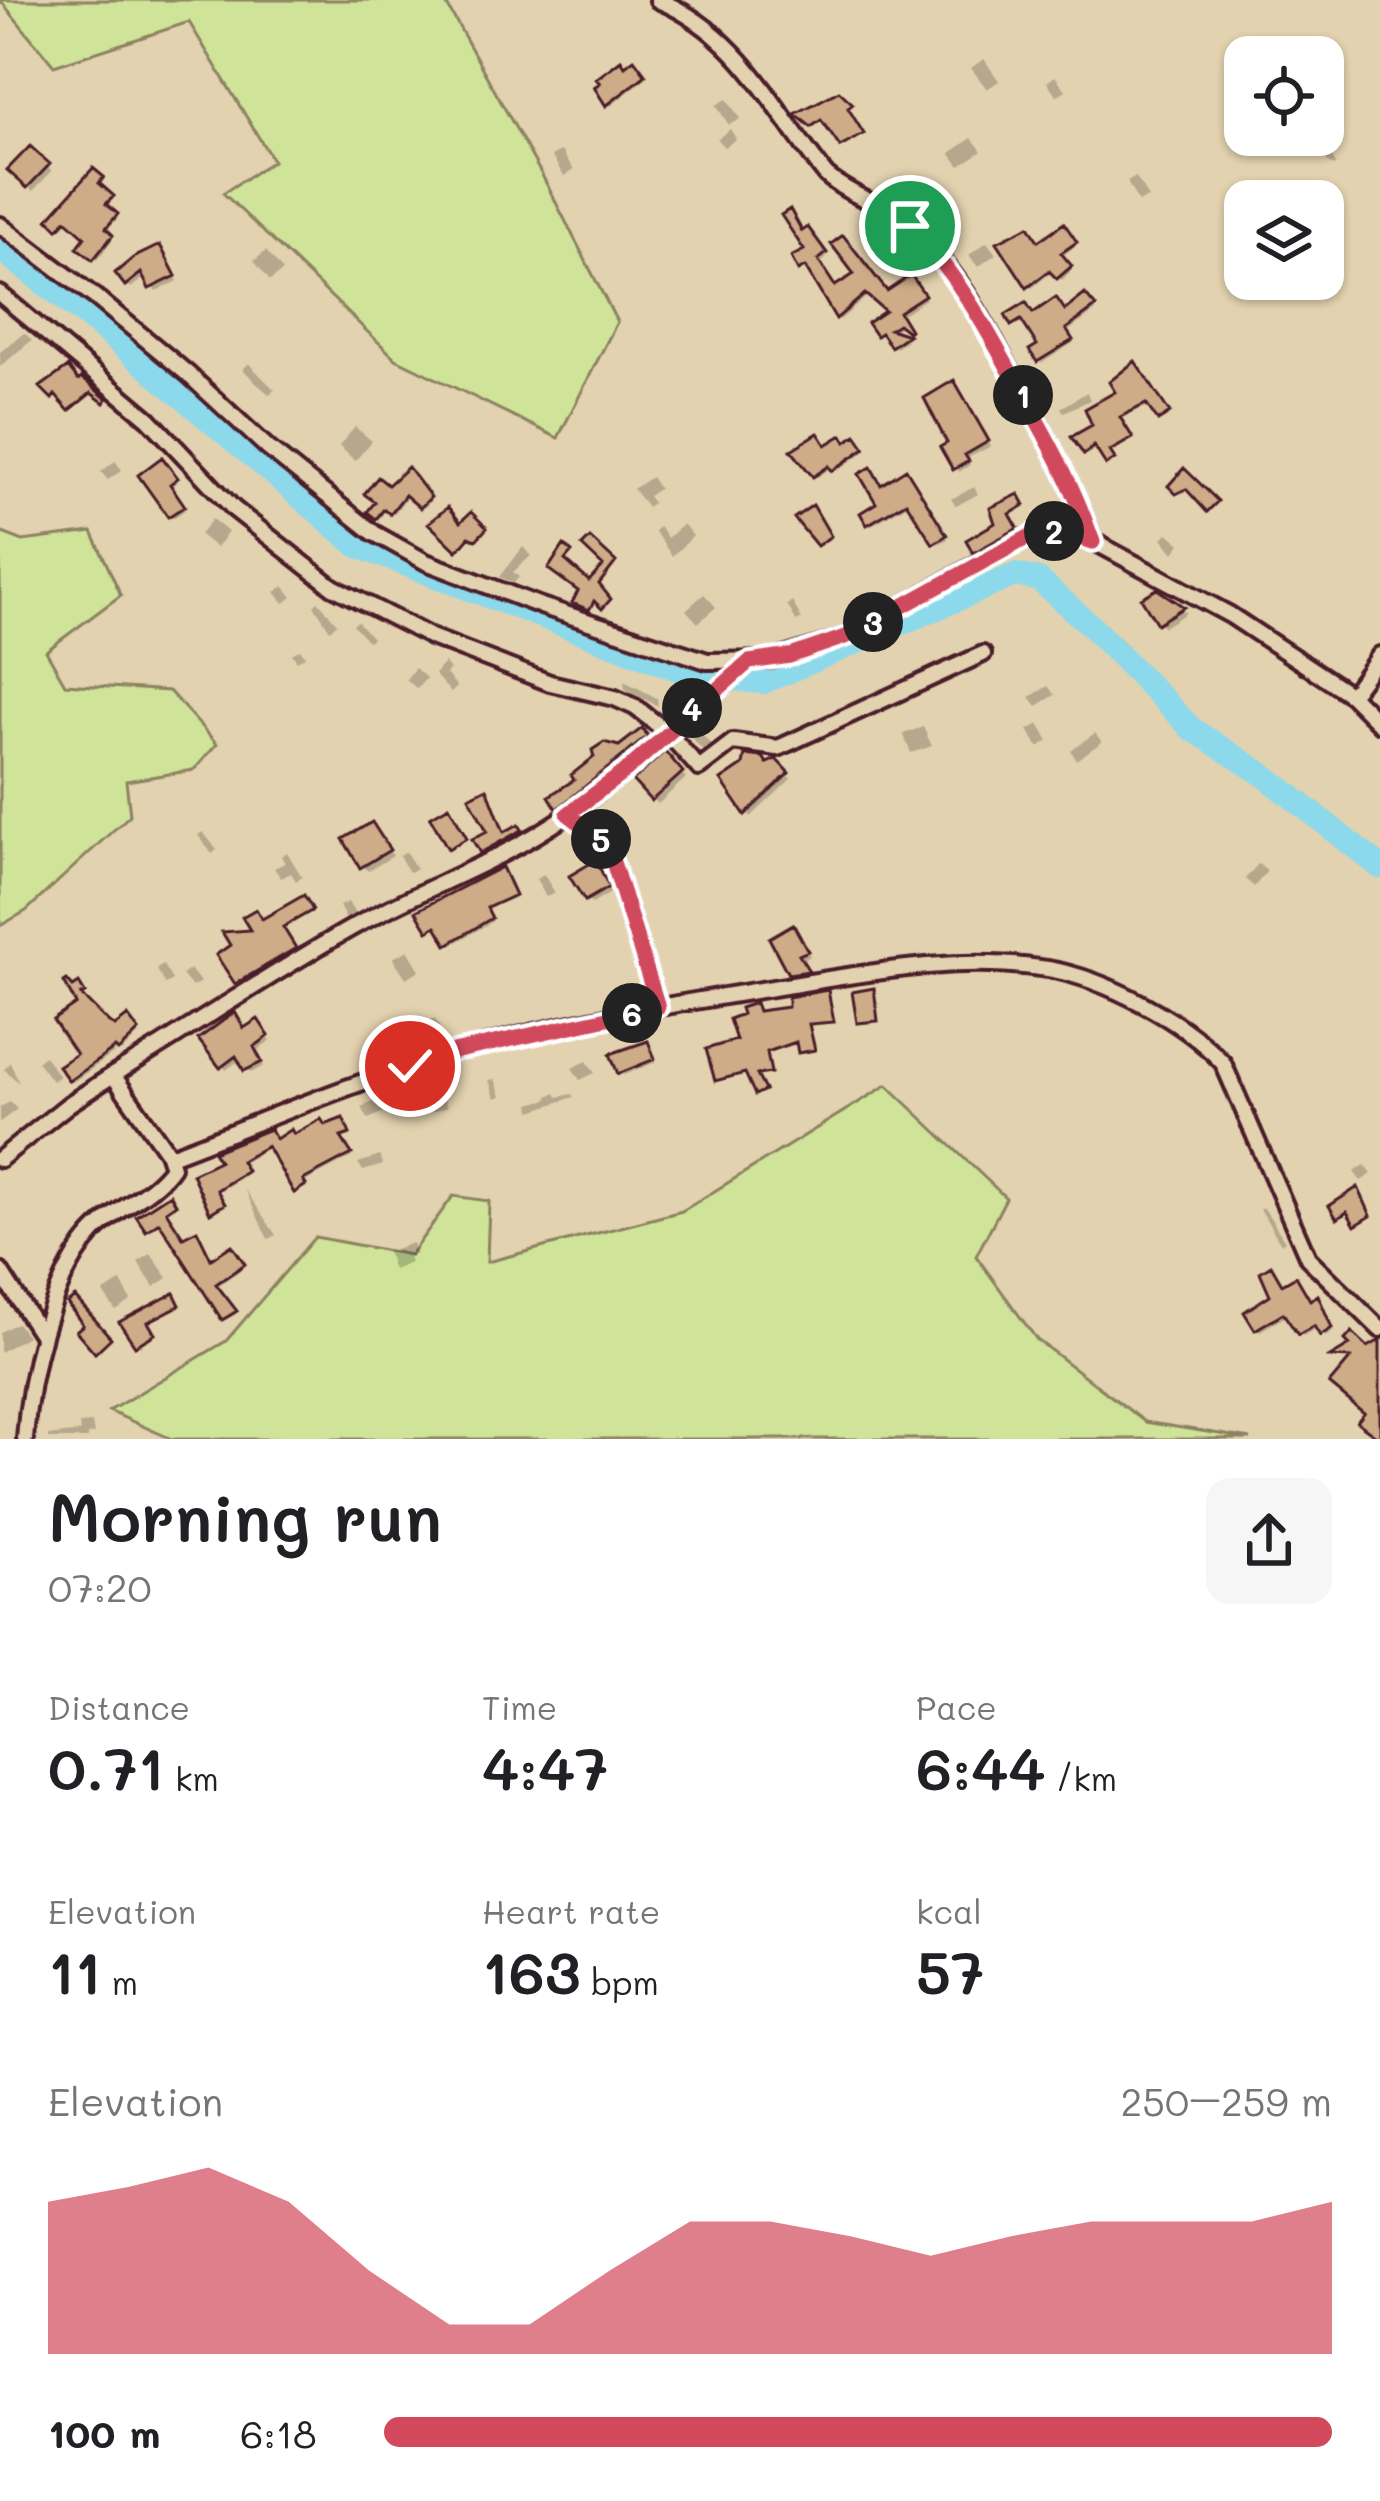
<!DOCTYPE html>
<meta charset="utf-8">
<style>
:root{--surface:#fff;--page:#f6f6f6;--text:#202124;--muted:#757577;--accent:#d1495b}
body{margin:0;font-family:Mali,sans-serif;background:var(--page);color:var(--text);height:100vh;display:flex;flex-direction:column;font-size:45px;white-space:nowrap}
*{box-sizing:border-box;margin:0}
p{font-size:39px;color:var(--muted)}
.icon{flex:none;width:66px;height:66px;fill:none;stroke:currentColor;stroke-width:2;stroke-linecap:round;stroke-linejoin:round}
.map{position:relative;height:1439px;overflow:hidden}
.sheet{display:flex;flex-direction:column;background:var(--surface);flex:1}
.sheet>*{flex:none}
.buttons{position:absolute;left:1224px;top:36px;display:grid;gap:24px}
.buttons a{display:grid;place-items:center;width:120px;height:120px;border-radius:24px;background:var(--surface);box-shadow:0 3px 9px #0004;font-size:60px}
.pin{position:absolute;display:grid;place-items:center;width:102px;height:102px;color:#fff;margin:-51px;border:6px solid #fff;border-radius:50%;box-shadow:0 3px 12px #0007}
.km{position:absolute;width:60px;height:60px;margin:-30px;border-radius:50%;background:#222;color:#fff;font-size:33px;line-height:60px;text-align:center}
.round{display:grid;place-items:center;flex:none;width:126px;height:126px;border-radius:24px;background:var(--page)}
.summary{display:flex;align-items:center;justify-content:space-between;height:204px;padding:0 48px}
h1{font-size:66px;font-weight:600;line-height:90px}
.figures{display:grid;grid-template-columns:repeat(3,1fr);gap:18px;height:204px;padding:12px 48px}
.figures div{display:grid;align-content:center}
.figures b{font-size:60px;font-weight:600}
.figures small{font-size:33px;font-weight:400}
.figures p{font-size:33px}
.chart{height:336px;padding:24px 48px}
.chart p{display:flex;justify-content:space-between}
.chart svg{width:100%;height:216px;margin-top:12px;fill:var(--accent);opacity:.7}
ul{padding:0 48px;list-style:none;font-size:39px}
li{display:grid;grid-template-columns:192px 144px 1fr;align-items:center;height:90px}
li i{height:30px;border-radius:15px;background:var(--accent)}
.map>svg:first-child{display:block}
.green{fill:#cfe499;stroke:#8c8262;stroke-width:3}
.shadow{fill:#0003}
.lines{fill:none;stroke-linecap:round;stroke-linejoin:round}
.river{stroke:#8cd9eb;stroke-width:24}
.building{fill:#ceac88;stroke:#4a1f2b;stroke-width:3}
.street-casing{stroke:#4a1f2b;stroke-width:22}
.street{stroke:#e3d2af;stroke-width:14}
.route-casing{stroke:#fff;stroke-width:24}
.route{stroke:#d1495b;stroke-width:15}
</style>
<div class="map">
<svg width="1380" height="1439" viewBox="0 0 1380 1439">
<rect width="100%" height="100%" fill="#e3d2af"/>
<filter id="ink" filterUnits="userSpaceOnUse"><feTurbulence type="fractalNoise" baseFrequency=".00833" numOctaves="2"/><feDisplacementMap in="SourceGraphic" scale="24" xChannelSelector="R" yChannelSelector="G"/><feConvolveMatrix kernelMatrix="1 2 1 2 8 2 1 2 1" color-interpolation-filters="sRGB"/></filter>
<g filter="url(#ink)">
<!-- green -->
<path class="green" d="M0,0h444l99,177 74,145 -59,116 -162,-79 -173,-166 50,-32 -84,-139 -135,44z
M0,532l23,9 69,-9 29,63 -75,56 19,33 104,7 48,53 -23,26 -68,11 4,34 -104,96 -26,15z
M887,1085l119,113 -30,58 61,84 108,82 106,17h-1079l-63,-28 117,-70 89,-104 95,18 43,-59 36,5 -2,61 195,-51z"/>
<!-- shadow -->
<path class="shadow" d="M984,59l15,22 -12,8 -16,-21z
M634,63l12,15 -35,28 -13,-18z
M1055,76l11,14 -9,6 -10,-14z
M727,99l13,20 -11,6 -13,-20z
M730,129l6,10 -12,8 -7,-8z
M972,138l10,13 -22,15 -10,-13z
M1322,140l2,3 13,23 -8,-2 -12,-21z
M30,150l22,21 -19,20 -21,-21z
M561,151l13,19 -10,6 -13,-20z
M93,172l11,9 -5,6 14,13 -7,8 12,10 -12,13 7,8 -16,21 -16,-13 8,-10 -19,-18 -8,9 -10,-9z
M1136,177l12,21 -10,4 -11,-20z
M1064,227l13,18 -16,12 11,13 -10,10 -9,-9 -21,17 -31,-45 37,1z
M811,233l16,25 -9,7 18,25 51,5 27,-13 12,17 -26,17 3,9 -12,7 17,7 -12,9 -24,-25 17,-11 -19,-18 -30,26 -2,-3 -29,-48h-8l8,-18 -6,-17z
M987,242l9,12 -18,13 -9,-12z
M160,249l18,32 -22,11 -10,-16 -15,12 -12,-14z
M266,251l17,20 -13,10 -16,-20z
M1084,298l12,13 -29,21 6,11 -31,20 -8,-12 8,-5 -16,-25 -12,3 14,-16 5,9 32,-4z
M24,333l8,7 -32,27v-15z
M249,363l1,2 25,25 -6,4 -14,-12 -12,-13z
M1135,365l35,51 -8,4 -12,-15 -30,14 12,21 -22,14 4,8 -4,3 -12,-19 -10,9 -12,-17 20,-12z
M958,388l33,58 -25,13 4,6 -11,7 -8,-28z
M1087,392l3,8 -26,12 -3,-4z
M355,427l17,14 -17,20 -16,-15z
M855,439l10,12 -28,20 -4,-4 -16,10 -22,-26 52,-6z
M161,460l17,22 -8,6 15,22 -12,8z
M115,461l7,9 -14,10 -7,-8z
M408,471l23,30 -7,7 -15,-14 -15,20 -7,-5 -8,10 -8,-7 17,-23z
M908,475l40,64 -10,5 -28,-41 -38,22 -8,-11 16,-10 1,-16z
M651,477l8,12 -11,7 5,7 -6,4 -14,-18z
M974,487l4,7 -22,12 -5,-7z
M212,519l16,13 -12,16 -16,-13z
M683,524l10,12 -21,20 -18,-25 5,-4 8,11z
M1168,533l13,11 -7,9 -12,-15z
M523,547l8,9 -18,16 6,5 -5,6 -14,-6z
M284,586l9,11 -9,6 -9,-11z
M1157,592l29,21 -22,14 -4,-5z
M704,594l12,13 -18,16 -12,-13z
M318,601l19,22 -7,7 -16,-25z
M792,602l10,17 -5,3 -10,-17z
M855,610l4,7 -9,5 -4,-7z
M357,621l15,17 -4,3 -15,-16z
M1119,637l8,8 -6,7 -6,-11z
M300,649l5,7 -8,5 -5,-7z
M444,663l6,6 -4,5 11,13 -6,6 -17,-19z
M415,668l11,10 -9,11 -11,-10z
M624,681l33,17 1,8 -33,-17z
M1048,686l7,9 -18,11 -7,-9z
M1039,724l10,17 -11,6 -10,-17z
M923,727l9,19 -21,7 -8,-19z
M695,728l19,19 -9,6 -16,-18z
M642,732l7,8 -87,70 -3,-3z
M1095,733l7,9 -26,18 -5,-10z
M665,756l21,22 -28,26 -21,-23z
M775,763l16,16 -40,38 -26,-36z
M518,827l4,6 -40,18z
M377,830l16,26 -25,15 -5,-5z
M203,832l14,18 -5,4 -14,-19z
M287,852l15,25 -6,4 -5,-8 -10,5 -7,-10 11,-5 -4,-7z
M406,852l10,17 -7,3 -10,-16z
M1258,864l9,7 -13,16 -9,-8z
M600,869l12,23 -20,12 -5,-5z
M503,872l12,25 -28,13 6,11 -41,24 -12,-18 -10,2z
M544,875l11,18 -9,4 -10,-18z
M304,898l9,14 -30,17 12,22 -56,33 -19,-28 42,-33z
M348,902l8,14 -9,5 -8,-15z
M797,932l13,24 -8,5 8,14 -14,2 -5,-5z
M408,950l12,20 -14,8 -13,-20z
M163,965l9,15 -7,4 -9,-16z
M190,969l10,13 -8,5 -10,-12z
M79,987l6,9 -4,2 27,28 8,3 12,-9 11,14 -17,18 -2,-3 -47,33 -11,-16 18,-12 -23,-33 23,-16 -8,-16z
M827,994l7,29 -24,3 5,25 -12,3 -4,-11 -32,11 4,20 -14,3 7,16h-6l-10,-19 -30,6 40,-66 33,-5z
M435,1019l5,9 -8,3 -5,-9z
M261,1027l10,14 -15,11 8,14 -13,7 -10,-14 -15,11 -24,-30z
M650,1047l6,15 -32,13 -3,-3z
M44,1056l15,20 -7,5 -15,-20z
M587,1061l8,12 -15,7 -8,-12z
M10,1062l9,21 -15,-14z
M435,1077l12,30 -15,5 -12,-30z
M495,1079l6,17 -6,2 -6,-18z
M556,1093l2,4 14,-3 2,3 -42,14 -2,-7 19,-5 -1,-3z
M380,1099l7,12 -19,8 -6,-12z
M10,1102l7,7 -17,13v-15z
M344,1123l6,13 -9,4 11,17 -49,26 3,5 -10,3 -25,-45 -30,18 6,10 -30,19 8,14 -12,4 -17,-36 80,-33z
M380,1156l3,9 -20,6 -5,-8z
M1365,1165l7,9 -11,7 -7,-9z
M244,1188l32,47 -7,4 -2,-2z
M169,1198l7,9 -11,7 18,27 28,21 21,-13 13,18 -29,20 20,27 -10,6 -63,-98 -13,9 -10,-14z
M1264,1208l21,33 -4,3 -21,-35z
M412,1243l4,11 -8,3 2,6 -17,7 -6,-18z
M151,1254l17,24 -14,9 -16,-25z
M121,1281l10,20 -15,10 -13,-18z
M1282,1287l28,16 11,-1 12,30 -8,5 -7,-10 -15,9 -15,-21 -28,16 -3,-3z
M175,1299l5,8 -33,17 8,12 -16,10 -16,-23z
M17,1323l10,13 -27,16v-20z
M92,1423l2,11 -7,1 1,4h-40v-3l32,-4 -1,-8z"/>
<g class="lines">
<!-- river -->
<path class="river" d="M0,249l99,77 259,220 335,129 70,7 252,-107 24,5 51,45 102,104 75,48 113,90"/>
</g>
<!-- building -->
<path class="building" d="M634,59l12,16 -40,31 -12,-19 6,-4 -4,-4 25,-19 4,6z
M839,91l14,13 -5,4 16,26 -24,13 -19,-27 -10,7 -16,-13z
M30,146l20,18 -23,24 -20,-18z
M93,168l11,9 -5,6 15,13 -8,8 12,10 -12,14 7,7 -20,25 -16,-12 8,-11 -19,-17 -8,9 -10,-10z
M790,209l12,22 6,-4 19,26 -9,7 17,26 19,-12 -23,-30 12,-9 44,56 24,-16 14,20 -26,17 11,18 -2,2 -10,-8 -8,5 18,6 -17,12 -10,-14 -5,3 -9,-13 18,-12 -20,-17 -29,25 -31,-52 -7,4 -7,-14 13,-7 -23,-35z
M1064,223l13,19 -16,11 11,13 -15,13 -8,-8 -22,17 -30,-46 32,-16 9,15z
M160,245l16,31 -27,13 -8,-16 -16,13 -10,-13 18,-15z
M1085,294l11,13 -30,22 7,11 -36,22 -8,-12 8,-5 -16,-25 -10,6 -6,-11 21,-13 7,11 23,-16 9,13z
M1135,361l35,52 -12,8 -12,-17 -26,13 13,21 -23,13 5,8 -9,6 -12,-19 -10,9 -13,-18 21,-12 -7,-16 30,-17 -6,-10z
M68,367l10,13 4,-2 25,21 -3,4 -13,-10 -22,18 -14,-16 -3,4 -12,-12z
M954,380l35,61 -24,14 4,6 -16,9 -13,-23 7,-4 -23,-45z
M818,433l8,12 16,-10 4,7 10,-7 9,13 -33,23 -3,-5 -16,11 -22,-27z
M162,457l16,21 -8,6 15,22 -17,11 -30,-42z
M408,467l23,30 -11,11 -15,-13 -15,19 -6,-5 -8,10 -9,-7 8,-10 -11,-8 14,-17 10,8z
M871,467l10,18 25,-16 41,66 -14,9 -27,-42 -39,23 -7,-12 16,-10 -17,-29z
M1184,468l34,33 -11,11 -21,-23 -10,5 -8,-8z
M1019,494l6,11 -15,9 8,14 -45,25 -7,-13 29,-17 -5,-15z
M813,505l18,31 -14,10 -23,-28z
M448,507l12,15 11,-10 16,16 -11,12 -7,-3 -12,14 -29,-28z
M590,538l26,24 -17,22 12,15 -9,10 -8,-8 -5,9 -17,-7 6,-12 -30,-22 16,-24 8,7 -7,8 24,21 14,-15 -21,-20z
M1157,589l27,18 -27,17 -16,-26z
M642,728l6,8 -91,73 -8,-13 25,-16 -3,-5 23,-18 -2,-7 12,-8 15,4z
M665,751l18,21 -32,29 -18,-20z
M745,755l18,2 4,6 9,-4 13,14 -44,42 -24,-35 22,-15z
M487,788l17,44 15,-8 3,6 -42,23 -8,-14 15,-8 -18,-34z
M449,806l18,32 -19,11 -18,-32z
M372,822l18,28 -30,18 -17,-29z
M596,860l13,27 -24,14 -16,-25z
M502,867l13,28 -28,13 5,10 -45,27 -11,-19 -8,5 -12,-20z
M304,895l9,15 -30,17 13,21 -61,36 -19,-29 14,-10 -8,-13 28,-2 -8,-13 14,-8 6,10z
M793,924l15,27 -9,4 10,16 -21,3 -19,-36z
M67,980l6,7 6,-4 6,10 -4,2 28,28 6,3 13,-10 11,15 -21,20 -3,-3 -46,33 -11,-15 18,-12 -23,-34 23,-16 -12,-22z
M874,988l4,33 -21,2 -5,-31z
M828,990l6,32 -25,2 6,26 -17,3 -2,-11 -29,10 4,21 -14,2 8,15 -10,5 -10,-22 -30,8 -9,-32 30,-9 -7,-21 13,-5 -2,-6 15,-5 3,8 30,-4v-10z
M235,1012l9,16 14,-9 11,17 -15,11 8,15 -18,9 -8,-15 -16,12 -22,-29z
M648,1041l7,18 -37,15 -8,-20z
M343,1118l7,16 -9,3 11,17 -49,26 3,5 -12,8 -27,-47 -26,15 6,10 -30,19 8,14 -15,9 -18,-39 27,-13 -6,-9 57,-23 6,10 15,-10 3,5 27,-15 4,6z
M1358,1187l13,29 -16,10 -8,-14 -10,7 -8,-13z
M170,1194l6,10 -10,7 17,26 14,-7 14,29 21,-14 13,19 -29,20 21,27 -15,9 -63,-98 -13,9 -10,-15z
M1271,1265l11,19 14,-8 14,24 8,-5 14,33 -12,8 -6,-10 -16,9 -15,-22 -28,17 -11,-18 26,-17 -10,-23z
M174,1293l6,12 -32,17 7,12 -20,12 -16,-24z
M75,1297l36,41 -16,15 -19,-22 7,-6 -16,-22z
M1352,1332l16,15 12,-7v99l-23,-17 7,-9 -35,-29 22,-26 -21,-1 20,-12 -5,-5z"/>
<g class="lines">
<!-- street casing -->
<g class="street-casing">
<path id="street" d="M658,0c82,34 115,109 168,175 25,22 60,30 86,53 55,50 83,116 118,179 24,45 47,86 63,134
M0,225l99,75 90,75 80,74 105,84 52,29 115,44 166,55 64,-1 77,-24 175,-98 36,-7 34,10 137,74 121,80 29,29
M0,294l149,125 85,90 99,78 98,50 119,46 65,15 20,9 32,25 32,36 34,-26 45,6 205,-94
M1351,695l29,-40
M568,814l34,26 11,22 45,145
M170,1156c93,-35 187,-76 283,-103 108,-31 221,-49 332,-67 87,-14 174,-31 263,-17 58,10 135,51 175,94l85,195 72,71
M0,1159l69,-55 44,-29
M0,1271l42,65
M25,1439c4,-61 25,-159 67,-205 23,-26 61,-39 80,-67l-5,-15 -54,-77c81,-49 160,-103 242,-149 70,-39 145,-64 211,-110 66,-46 121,-103 183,-153"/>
</g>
<!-- street -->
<use href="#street" class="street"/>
</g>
</g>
<g class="lines" filter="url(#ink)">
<!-- route casing -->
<g class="route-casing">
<path id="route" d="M410,1066l48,-15 200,-44 -45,-145 -11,-22 -34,-26 59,-44 122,-108 41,-6 58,-20 186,-102 25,-3 34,11c-17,-50 -39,-91 -64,-136 -36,-65 -66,-126 -119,-180"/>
</g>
<!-- route -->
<use href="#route" class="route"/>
</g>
</svg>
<div class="buttons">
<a><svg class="icon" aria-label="locate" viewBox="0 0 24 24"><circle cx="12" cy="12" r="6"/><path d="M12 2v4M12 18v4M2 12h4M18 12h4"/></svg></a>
<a><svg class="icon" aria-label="layers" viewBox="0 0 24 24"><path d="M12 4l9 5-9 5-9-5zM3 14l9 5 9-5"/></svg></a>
</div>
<div class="pin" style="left:910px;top:226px;background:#1e9e55"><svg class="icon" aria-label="arrive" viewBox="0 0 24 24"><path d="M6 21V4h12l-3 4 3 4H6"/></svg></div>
<div class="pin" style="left:410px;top:1066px;background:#d93025"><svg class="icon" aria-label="check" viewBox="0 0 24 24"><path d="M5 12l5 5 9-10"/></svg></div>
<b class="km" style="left:1023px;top:395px">1</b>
<b class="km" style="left:1054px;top:531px">2</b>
<b class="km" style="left:873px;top:622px">3</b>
<b class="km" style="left:692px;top:708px">4</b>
<b class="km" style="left:601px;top:839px">5</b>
<b class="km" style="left:632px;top:1013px">6</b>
</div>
<section class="sheet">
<div class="summary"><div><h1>Morning run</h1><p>07:20</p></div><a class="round"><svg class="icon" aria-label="share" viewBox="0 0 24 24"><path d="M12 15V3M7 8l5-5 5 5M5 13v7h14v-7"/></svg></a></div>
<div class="figures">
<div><p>Distance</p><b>0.71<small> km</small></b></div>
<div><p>Time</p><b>4:47</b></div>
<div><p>Pace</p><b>6:44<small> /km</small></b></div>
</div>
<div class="figures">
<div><p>Elevation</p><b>11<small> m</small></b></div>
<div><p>Heart rate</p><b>163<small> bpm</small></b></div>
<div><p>kcal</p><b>57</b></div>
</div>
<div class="chart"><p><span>Elevation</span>250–259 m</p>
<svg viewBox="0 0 160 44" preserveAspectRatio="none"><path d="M0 44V13L10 10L20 6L30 13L40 27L50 38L60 38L70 27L80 17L90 17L100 20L110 24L120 20L130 17L140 17L150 17L160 13V44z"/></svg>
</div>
<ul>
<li><b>100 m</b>6:18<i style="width:100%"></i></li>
</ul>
</section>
